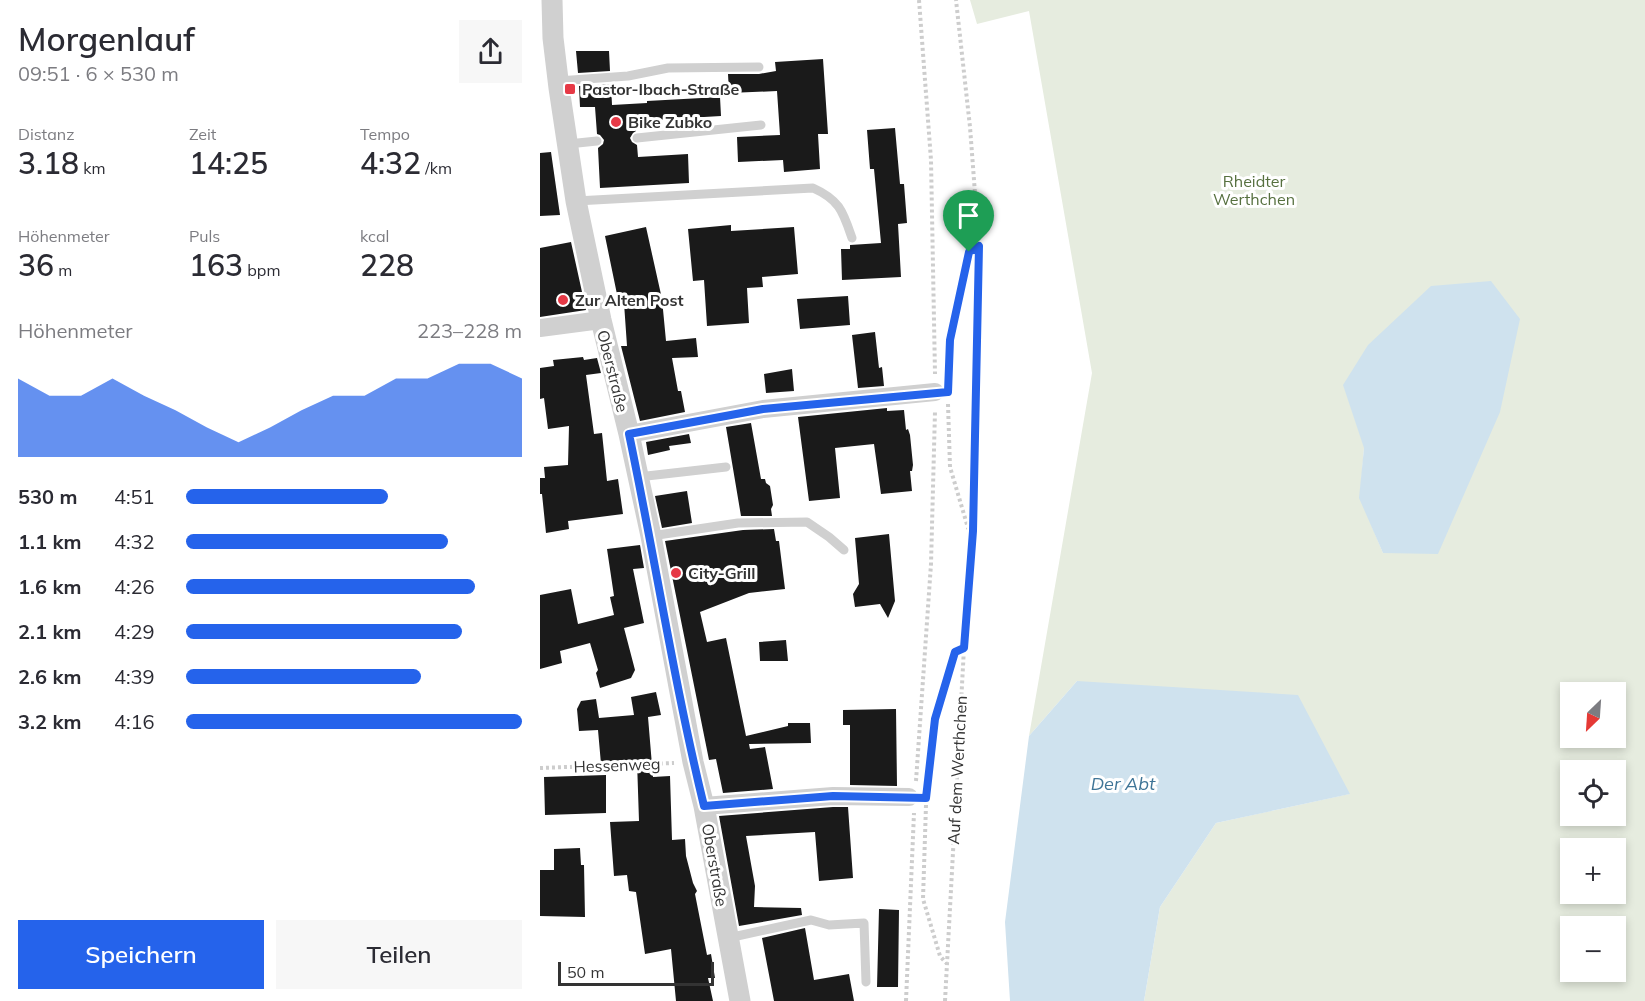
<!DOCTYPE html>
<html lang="de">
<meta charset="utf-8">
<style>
:root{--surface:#fff;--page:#f7f7f7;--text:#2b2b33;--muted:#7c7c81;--accent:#2563eb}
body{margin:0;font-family:Mulish,sans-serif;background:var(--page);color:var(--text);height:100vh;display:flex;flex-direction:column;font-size:22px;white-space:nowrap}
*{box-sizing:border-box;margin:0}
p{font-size:20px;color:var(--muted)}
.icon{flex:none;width:33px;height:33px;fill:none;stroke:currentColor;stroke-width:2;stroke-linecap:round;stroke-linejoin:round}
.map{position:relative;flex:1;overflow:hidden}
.side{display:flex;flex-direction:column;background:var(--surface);width:540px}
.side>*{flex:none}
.needle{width:39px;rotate:205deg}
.tools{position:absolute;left:1020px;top:682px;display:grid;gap:12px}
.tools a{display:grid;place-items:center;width:66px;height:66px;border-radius:0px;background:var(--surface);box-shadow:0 3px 9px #0003;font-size:30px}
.scale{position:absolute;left:18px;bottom:15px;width:156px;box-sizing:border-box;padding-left:6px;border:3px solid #333;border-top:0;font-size:16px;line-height:21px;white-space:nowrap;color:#333;-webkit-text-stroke:4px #fff;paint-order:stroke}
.pin{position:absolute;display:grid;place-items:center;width:51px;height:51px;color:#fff;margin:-62px -26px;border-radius:50% 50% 50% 0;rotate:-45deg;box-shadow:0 0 6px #0007}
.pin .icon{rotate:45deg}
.round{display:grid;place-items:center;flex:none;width:63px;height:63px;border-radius:0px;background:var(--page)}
.headline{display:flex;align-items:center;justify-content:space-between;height:102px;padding:0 18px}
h1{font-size:33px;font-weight:600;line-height:45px}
.metrics{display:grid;grid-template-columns:repeat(3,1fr);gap:9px;height:102px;padding:6px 18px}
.metrics div{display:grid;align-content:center}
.metrics b{font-size:30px;font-weight:600}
.metrics small{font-size:16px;font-weight:400}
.metrics p{font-size:16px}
.chart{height:168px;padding:12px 18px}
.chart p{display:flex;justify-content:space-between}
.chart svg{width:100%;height:108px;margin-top:6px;fill:var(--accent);opacity:.7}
.cta{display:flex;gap:12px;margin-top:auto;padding:12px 18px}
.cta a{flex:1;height:69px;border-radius:0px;background:var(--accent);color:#fff;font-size:24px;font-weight:600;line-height:69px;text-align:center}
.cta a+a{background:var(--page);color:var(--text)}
ul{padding:0 18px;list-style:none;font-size:20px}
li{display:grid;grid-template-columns:96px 72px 1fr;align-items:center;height:45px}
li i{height:15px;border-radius:8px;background:var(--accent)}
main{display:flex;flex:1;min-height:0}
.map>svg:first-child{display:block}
.green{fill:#e6ecdf;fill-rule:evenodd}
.water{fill:#cfe2ee}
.building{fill:#1a1a1a}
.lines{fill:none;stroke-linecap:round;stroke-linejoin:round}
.path{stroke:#cdcdcd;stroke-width:4;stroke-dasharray:3 3;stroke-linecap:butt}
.service{stroke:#d0d0d0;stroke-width:9}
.minor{stroke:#d0d0d0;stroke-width:18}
.tertiary{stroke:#d0d0d0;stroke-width:21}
.route-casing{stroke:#fff;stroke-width:12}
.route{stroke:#2563eb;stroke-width:8}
.poi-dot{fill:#e63946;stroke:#fff;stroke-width:2}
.labels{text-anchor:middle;stroke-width:6;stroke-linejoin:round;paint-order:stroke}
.poi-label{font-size:16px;font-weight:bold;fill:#333;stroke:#fff;text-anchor:start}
.park-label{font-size:16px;fill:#56703f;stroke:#fff}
.street-label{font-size:16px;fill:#333;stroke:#fff}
.water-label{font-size:18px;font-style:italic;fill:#3f7597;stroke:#fff}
</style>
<main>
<section class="side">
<div class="headline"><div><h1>Morgenlauf</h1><p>09:51 · 6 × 530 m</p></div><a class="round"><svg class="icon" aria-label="share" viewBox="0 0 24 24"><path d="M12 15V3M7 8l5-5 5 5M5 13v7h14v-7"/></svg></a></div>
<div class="metrics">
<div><p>Distanz</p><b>3.18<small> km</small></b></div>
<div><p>Zeit</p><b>14:25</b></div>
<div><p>Tempo</p><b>4:32<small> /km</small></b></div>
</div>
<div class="metrics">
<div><p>Höhenmeter</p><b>36<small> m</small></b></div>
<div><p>Puls</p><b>163<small> bpm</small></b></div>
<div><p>kcal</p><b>228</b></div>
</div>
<div class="chart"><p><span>Höhenmeter</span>223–228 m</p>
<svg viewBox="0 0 160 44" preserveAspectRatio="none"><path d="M0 44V12L10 19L20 19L30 12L40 19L50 25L60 32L70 38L80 32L90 25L100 19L110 19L120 12L130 12L140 6L150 6L160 12V44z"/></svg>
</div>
<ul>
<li><b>530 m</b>4:51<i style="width:60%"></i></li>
<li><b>1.1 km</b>4:32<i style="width:78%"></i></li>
<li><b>1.6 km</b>4:26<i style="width:86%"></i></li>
<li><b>2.1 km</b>4:29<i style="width:82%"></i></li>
<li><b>2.6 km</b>4:39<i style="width:70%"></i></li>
<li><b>3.2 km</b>4:16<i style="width:100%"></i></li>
</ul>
<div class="cta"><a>Speichern</a><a>Teilen</a></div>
</section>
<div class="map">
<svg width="1105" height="1001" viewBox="0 0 1105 1001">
<rect width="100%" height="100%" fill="#fff"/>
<!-- green -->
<path class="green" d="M430,0h675v1001h-501l16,-94 56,-84 133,-29 -272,-113 -48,55 63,-363 -63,-362 -52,13zM824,448l19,105 -23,-55zM1030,693h46v45h-46zM1030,771h46v45h-46zM1030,849h46v45h-46zM1030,927h46v45h-46z"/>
<!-- water -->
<path class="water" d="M951,281l29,38 -20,93 -62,142 -55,-1 -24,-55 5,-50 -21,-63 25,-40 63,-59z
M537,681l221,14 52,99 -134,29 -56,84 -16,94h-134l-5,-79 24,-186z"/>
<!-- building -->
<path class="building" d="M36,51h33l1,20 -32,2z
M283,59l5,75h-10l2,35 -36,3 -1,-12 -45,2 -1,-25 43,-2 -3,-44 -48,2 -1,-19h31l17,-3 -1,-9z
M71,84l1,21 35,-2v-2l73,-4 1,19 -85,5v10l-3,2 -3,5 2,4 5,3 1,12 50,-3 1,29 -89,5 -2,-40 5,-4 1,-4 -4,-5 -3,-1 -2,-27h-15l-1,-21z
M355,128l5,56h4l3,39 -9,1 3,53 -59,3 -1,-31h9v-4l31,-2 -7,-74h-4l-3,-39z
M11,152l9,63 -20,1v-63z
M191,225v6l63,-4 4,47 -36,3 1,10 -16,1 2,35 -42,3 -3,-46 -11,1 -5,-52z
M106,227l16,72 4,42 30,-3 2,19 -26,1 6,33h3l4,21 -45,9 -19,-75h6l-3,-43 -5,1 -14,-68z
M31,242l15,68 -46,7v-69z
M308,296l2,29 -50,4 -3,-30z
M335,332l4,36 3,-1 2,19 -26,2 -6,-53z
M43,357l1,3 13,-2 4,15 -15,2 8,59 8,-1 5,48 11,-2 5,35 -55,7 1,8 -23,4 -4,-39h-2v-16h5l-1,-11 24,-2 1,-39 -21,3 -4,-31 -4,1v-31l14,-2 -1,-6z
M252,369l2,22 -28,2 -2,-19z
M347,408v3l17,-1 2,20 2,-1 2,6 3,30 -1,6h-2l2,20 -31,3 -7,-50 -39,4 5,50 -31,3 -11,-84z
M211,423l10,56h4l1,4 4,3 3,19 -2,4 1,7h-31l-15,-89z
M149,434l2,9 -22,3 1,4 -22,5 -2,-13z
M147,491l5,32 -30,5 -7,-32z
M234,529l2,12h3l6,48 -36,4 -49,19 7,30 19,-4 20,98 42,-10v-3h22l1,20 -62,1 1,5 15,-2 8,42 -50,4 -7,-34 -7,1 -44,-219 78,-11z
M349,534l6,67 -7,17 -8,-14 -25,3 -2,-13 6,-10 -4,-46z
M100,545l4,23 -11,1 11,54 -20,5 11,42 -4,8 -31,10 -4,-15 2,-3 -8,-27 -30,8 2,12 -22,6v-74l31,-6 7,35 36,-9 -4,-18 4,-1 -7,-47z
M246,640l2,21h-28l-1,-19z
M116,692l5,23 -13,2 5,60 17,-1 2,64 13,-1 1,17 7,27 4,8 -2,3 12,61 4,-1 4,24h-7l5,23h-37l-5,-52 -26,5 -9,-62 -7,-1 -2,-16 -13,1 -4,-54 29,-1 -2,-60 -36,3 -3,-34 -19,1 -2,-22 4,-8 15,-2 3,19 35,-3 -3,-18z
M356,709l1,77 -47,-1v-60h-7v-15z
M66,775v38l-61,2 -1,-38z
M293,807h15l5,71 -34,3 -4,-49 -69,4 9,50 -1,21 47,1 1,7 -63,11 -20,-110z
M40,848l1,17h3l1,52 -45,-1v-46h14v-21z
M339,909l20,1 -1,77h-21z
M265,928l9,52 35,-6 5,27h-80l-12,-63z"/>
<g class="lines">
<!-- path -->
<path class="path" d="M379,0l12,160 4,214
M408,379l2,-39 19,-88 9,-5
M408,404l2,63 18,61 5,3
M0,768l134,-5
M376,781l15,-217 4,-153
M387,791l8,-72 20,-67 9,-4
M386,805l-3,94 17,57 6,7
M366,1001l8,-188
M405,1001l19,-353 9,-117 6,-285 -9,-119 -14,-127"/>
<!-- service -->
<path class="service" d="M18,81l70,-5 40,-8 91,-1
M97,138l124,-13
M28,144l29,-3
M36,201l237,-13c27,12 30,24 39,50
M98,477l88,-10
M111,536l87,-13 69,-1 22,15 15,13
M188,938l83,-18 18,5 35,-2 2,59"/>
<!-- minor -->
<path class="minor" d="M0,328l61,-8
M89,434l134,-25 172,-17
M164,806l129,-10 76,1"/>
<!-- tertiary -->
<path class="tertiary" d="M12,0l1,38 6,50 17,113 25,119 28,114 22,102 42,226 11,44 36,195"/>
</g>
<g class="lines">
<!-- route casing -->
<g class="route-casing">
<path id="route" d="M439,246l-6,285 -9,117 -9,4 -20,67 -9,79 -93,-2 -129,10c-30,-123 -49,-248 -75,-372l134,-25 185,-17 2,-52 19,-88z"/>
</g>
<!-- route -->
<use href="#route" class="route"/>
</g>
<!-- markers -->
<g class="poi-dot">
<rect x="24" y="83" width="12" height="12" rx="3"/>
<circle cx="76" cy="122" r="6"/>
<circle cx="23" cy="300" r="6"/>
<circle cx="136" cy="573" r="6"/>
</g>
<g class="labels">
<!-- poi labels -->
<g class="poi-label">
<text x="42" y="95">Pastor-Ibach-Straße</text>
<text x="88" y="128">Bike Zubko</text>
<text x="35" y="306">Zur Alten Post</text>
<text x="148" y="579">City-Grill</text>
</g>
<!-- park labels -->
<g class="park-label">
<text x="714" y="187">Rheidter<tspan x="714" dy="18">Werthchen</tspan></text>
</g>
<!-- street labels -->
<g class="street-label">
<text transform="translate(73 371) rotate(76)" y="6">Oberstraße</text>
<text transform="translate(77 765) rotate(-2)" y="6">Hessenweg</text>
<text transform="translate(417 770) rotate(-87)" y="6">Auf dem Werthchen</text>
<text transform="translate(175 865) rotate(80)" y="6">Oberstraße</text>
</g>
<!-- water labels -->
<g class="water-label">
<text x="583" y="790">Der Abt</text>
</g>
</g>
</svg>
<div class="tools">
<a><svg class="needle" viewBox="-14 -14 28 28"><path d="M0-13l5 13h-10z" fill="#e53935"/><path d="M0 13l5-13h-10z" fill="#7c7c81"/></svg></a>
<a><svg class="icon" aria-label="locate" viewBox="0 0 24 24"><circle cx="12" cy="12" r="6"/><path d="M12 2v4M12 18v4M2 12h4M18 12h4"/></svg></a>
<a>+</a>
<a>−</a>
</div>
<div class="scale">50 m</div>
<div class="pin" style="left:429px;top:252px;background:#1e9e55"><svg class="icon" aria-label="arrive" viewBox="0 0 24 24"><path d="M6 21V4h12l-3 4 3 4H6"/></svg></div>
</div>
</main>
